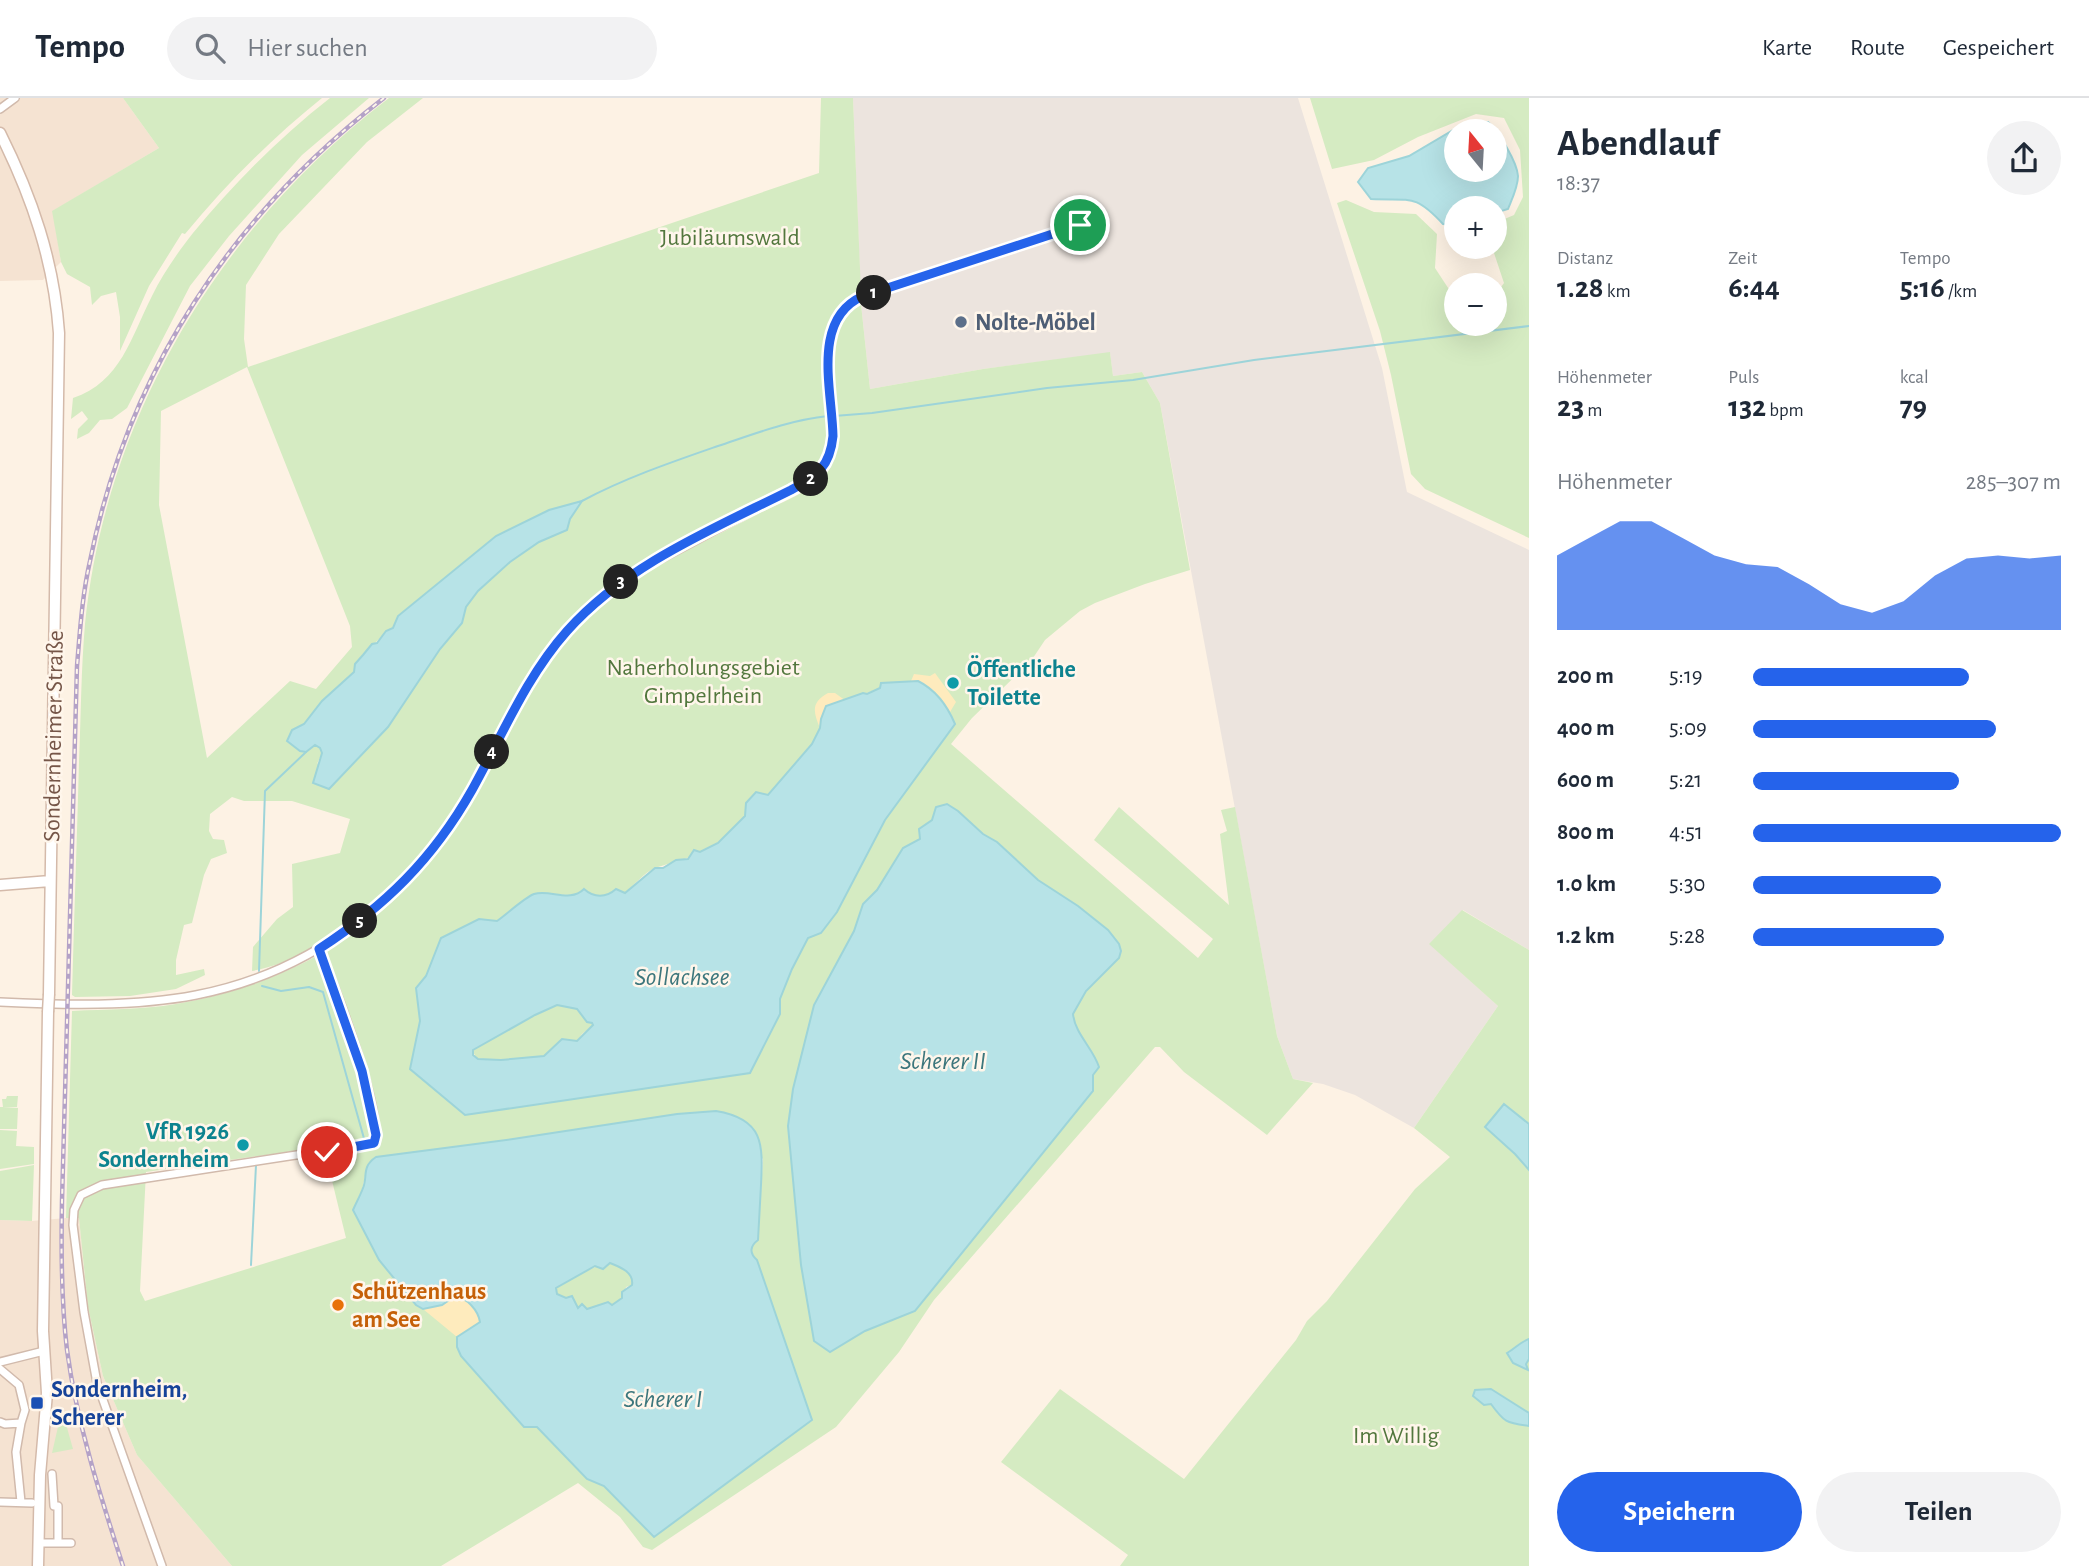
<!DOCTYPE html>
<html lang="de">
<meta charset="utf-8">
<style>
:root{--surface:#fff;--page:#f2f2f3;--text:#1f2937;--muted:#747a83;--line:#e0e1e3;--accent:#2563eb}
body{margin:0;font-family:"Alegreya Sans",sans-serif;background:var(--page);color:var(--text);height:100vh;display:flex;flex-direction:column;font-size:26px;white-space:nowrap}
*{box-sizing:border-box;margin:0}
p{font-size:23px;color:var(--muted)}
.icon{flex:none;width:38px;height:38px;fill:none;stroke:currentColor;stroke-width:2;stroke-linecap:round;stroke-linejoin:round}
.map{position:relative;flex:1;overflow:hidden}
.drawer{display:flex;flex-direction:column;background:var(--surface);width:560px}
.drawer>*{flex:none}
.needle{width:46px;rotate:342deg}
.tools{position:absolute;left:1444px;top:21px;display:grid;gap:14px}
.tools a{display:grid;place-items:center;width:63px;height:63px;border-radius:50%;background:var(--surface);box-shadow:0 7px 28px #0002;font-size:35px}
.pin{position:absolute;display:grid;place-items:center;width:60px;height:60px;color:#fff;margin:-30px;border:4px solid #fff;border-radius:50%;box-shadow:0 2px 7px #0007}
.km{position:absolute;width:35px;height:35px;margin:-18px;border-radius:50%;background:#222;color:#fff;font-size:19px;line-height:35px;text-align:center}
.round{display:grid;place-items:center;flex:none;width:74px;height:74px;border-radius:37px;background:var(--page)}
.headline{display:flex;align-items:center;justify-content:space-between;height:119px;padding:0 28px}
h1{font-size:38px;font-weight:700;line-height:52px}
.stats{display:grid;grid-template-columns:repeat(3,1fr);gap:10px;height:119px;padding:7px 28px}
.stats div{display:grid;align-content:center}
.stats b{font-size:30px;font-weight:700}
.stats small{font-size:19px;font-weight:400}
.stats p{font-size:19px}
.chart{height:196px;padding:14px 28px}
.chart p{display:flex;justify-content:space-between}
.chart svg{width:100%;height:126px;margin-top:7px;fill:var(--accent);opacity:.7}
.cta{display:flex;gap:14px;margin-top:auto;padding:14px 28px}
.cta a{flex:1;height:80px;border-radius:42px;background:var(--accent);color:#fff;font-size:28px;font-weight:700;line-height:80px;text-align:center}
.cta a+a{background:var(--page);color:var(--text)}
ul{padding:0 28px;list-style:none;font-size:23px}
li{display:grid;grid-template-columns:112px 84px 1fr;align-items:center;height:52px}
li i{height:18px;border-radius:9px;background:var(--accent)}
header{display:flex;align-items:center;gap:42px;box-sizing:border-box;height:98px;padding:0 35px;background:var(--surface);border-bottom:2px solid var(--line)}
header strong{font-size:33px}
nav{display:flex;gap:38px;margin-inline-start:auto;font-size:24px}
.search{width:490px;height:63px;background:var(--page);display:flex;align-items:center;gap:18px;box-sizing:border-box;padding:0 24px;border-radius:38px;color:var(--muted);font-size:26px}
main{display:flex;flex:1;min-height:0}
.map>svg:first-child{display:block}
.residential{fill:#f5e3d2}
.industrial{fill:#ece4de}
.green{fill:#d5ebc2;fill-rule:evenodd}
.sand{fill:#feebbd}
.water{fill:#b7e3e7;stroke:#9dd4d9;stroke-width:2;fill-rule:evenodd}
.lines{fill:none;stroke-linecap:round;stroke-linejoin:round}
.stream{stroke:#9dd4d9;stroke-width:2}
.street-casing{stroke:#d1baac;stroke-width:10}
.secondary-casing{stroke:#d4baaa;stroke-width:13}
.street{stroke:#fff;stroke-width:7}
.secondary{stroke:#fff;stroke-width:10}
.rail-casing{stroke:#b4a2c7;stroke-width:4.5}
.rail{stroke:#fff6eb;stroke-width:2;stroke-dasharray:5;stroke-linecap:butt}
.secondary-bridge-casing{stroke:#d4baaa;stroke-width:13;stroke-linecap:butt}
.secondary-bridge{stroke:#fff;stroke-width:10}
.route-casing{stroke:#fff;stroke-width:14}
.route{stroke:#2563eb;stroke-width:9}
.service-dot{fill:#5c6f8a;stroke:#fff6eb;stroke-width:2.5}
.culture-dot{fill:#0f9aa8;stroke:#fff6eb;stroke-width:2.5}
.food-dot{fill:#e8710a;stroke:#fff6eb;stroke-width:2.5}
.transit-dot{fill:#1a4fb4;stroke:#fff6eb;stroke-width:2.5}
.labels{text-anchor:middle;stroke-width:5;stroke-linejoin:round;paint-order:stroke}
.park-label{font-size:24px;fill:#52773d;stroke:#fff6eb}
.service-label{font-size:24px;font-weight:bold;fill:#4e5e75;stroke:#fff6eb;text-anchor:start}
.culture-label{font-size:24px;font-weight:bold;fill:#0d838f;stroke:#fff6eb;text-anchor:start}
.street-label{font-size:24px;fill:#765648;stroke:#fff6eb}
.food-label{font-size:24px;font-weight:bold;fill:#c56008;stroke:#fff6eb;text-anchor:start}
.transit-label{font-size:24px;font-weight:bold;fill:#164399;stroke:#fff6eb;text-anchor:start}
.water-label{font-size:26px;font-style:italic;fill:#3c767c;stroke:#fff6eb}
</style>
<header>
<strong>Tempo</strong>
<div class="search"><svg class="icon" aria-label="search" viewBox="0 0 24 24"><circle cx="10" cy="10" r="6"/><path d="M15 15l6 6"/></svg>Hier suchen</div>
<nav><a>Karte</a><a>Route</a><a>Gespeichert</a></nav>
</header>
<main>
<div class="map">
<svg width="1529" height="1468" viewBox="0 0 1529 1468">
<rect width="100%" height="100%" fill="#fdf2e4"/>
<!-- residential -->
<path class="residential" d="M0,0h123l36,50 -106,63 8,51 -18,18 -43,1z
M66,1120h13l9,89 15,69 34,79 95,111h-232v-346l32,1z"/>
<!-- industrial -->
<path class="industrial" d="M853,0h445l84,270 25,124 122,58v400l-66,-40 -33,34 68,62 -84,122 -59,-33 -32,-11 -30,-5 -16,-43 -117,-633 -18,-31 -29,4 -3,-23 -127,16 -113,20 -9,-85z"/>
<!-- green -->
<path class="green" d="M123,0h199c-50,40 -96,86 -137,136l-3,-1 -33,53 -29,65v-34l-4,-25 -15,4 -9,9 -2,-18 -23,-13 -6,-12 -9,-51 107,-63z
M330,0h39l-67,57 -73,81 -39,50 -63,122 -15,11 -12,1 -11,13 -12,6 1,-10 10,-10 -6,-8 -11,8 2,-21c48,-16 58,-61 79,-102 10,-21 26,-44 41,-63 40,-49 87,-96 137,-135z
M389,0h34l-56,44 -88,92 -33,51 -2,54 4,28 571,-194 2,-75h32l8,195c-77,36 -1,128 -51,181l-175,95c-35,23 -65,50 -89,83 -37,51 -59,111 -92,163 -43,67 -122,141 -202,156l1,-24 24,-28 16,-12 -1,-43 48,-11 10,-34 -58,-18h-48l-12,-4 -22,17 -1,17 4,8 11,1 3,13 -16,6 -7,16 -12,48 -8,2 -8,35v15l28,-6 1,6 -29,14 -46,7 -55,1 -3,-2c2,-78 5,-156 7,-233 2,-46 2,-92 6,-138 21,-210 137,-399 304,-526zM247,269l103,259 2,21 -36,42 -26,-8 -83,77 -48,-253 2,-94zM581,404l-11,17 -3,11 -28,12 -29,20 -32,29 -12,16 -4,16 -22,26 -123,115 5,-11 -2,-5 -5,-3 -9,7 -14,-22 12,-6 18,-23 33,-29c0,-10 29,-40 38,-44l5,-12 30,-23z
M1310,0h219v440l-104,-49 -14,-15 -20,-99 -11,-44 -43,-128 9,-3 28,12 42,2 21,20 -2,34 21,32v24h38l1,-29 9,-12 -11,-33 -3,-3h4l1,-24 19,-8 9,-18 -3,-47 -16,-32 -28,-4 -58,23 -44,23 -42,9z
M861,206l9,85 113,-20 127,-17 3,24 29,-4 18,31 30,167 -45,14 -50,19 -15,8 -35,29 -14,21 -59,57 -21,26 247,214 15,-19 -119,-99 25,-33 110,98 -9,-71 7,-3 -6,-21 14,-3 42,229 16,43 20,4 -46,52 -83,-63 -24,-25h-5l-221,253 -35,52 -63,75 -184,123 -9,-3 -23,-30 -42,-34 -137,83h-209l-95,-111 -34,-79 -15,-69 -9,-89h-13l6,-207c35,-2 69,-1 104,-7 132,-22 238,-95 302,-213 35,-64 65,-136 121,-184 46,-39 102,-63 155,-91 21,-11 61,-25 74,-45 30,-46 -24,-141 33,-167zM880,590l75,36 -70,96 -64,113 -13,5 -16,31 -12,30v15l-315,101 -55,-46 10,-49 -4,-31 10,-13 15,-38 56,-17 38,-27 35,1 10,-2 19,4 14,-5 12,1c8,-7 20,-21 30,-25 21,-7 42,-11 62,-25 10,-7 19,-18 28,-27l1,-13 22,-8 44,-51 8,-16 26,-27zM936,709l22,4 25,23 14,8 41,38 40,26 36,31 7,14 -2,7 -33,33 -13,23c2,20 20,34 26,53l-6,8 -1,11 -177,225 -50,20 -35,21 -16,-11 -13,-76 -13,-139 5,-37 21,-84 40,-74 9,-27 14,-14 26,-41 17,-10 12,-19zM716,1013l47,48 -5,81 -6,7 -1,5 61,168 -158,117 -50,-51 -17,-7 -50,-52h-13l-63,-71 -6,-60 -32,13 -7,-4 -37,-45 -20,-64c8,-13 3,-30 17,-39l137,-18 164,-25zM336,1047l-10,11 20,82 -201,63 -5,-10 6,-119z
M1462,812l67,40v174l-25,-19 25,38v423h-409l8,-11 -127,-93 59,-73 124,90 112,-139 11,-19 20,-20 88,-112 35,-32 -36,-29 84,-122 -69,-62z
M557,907l21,4 14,14 1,2 -11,9 -5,7 -15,-1 -18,16 -43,4 -24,-1 -5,-9 63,-35z
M7,998h11l-1,11h-14l15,1 -1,21h-17v-22h3l-1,-8h4z
M0,1032l17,1 -1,15 18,1v17l-34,5z
M34,1067l-2,56 -32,-1v-49z
M610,1165c11,5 24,8 22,22l-6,2 -3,11 -11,7 -4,-3 -17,6h-13l-5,-7 -16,-7 -1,-6c15,-12 35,-21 54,-25z
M64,1319l9,32 -21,4 8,-35z"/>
<!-- sand -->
<path class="sand" d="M935,575l21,29 -6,10 -9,-14 -30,-17 3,-7 16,2z
M828,595h7l11,8h-7l-16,11 -3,16c-7,-16 -9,-26 8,-35z
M455,1198c12,2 23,14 25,26l-23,15 -34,-28 19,-4z"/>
<!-- water -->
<path class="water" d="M1488,24c11,10 29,40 30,54 0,11 -6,23 -10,33l-13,4 -1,-5h-38v17l-13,-1c-29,-31 -32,-23 -72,-25l-13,-17 10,-14 41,-12 46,-27zM1456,33h38v39h-38z
M582,403l-12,18 -3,11 -28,12 -29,20 -32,29 -12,16 -4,16 -22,26 -52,78 -59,62 -16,-6 9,-30 -2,-5 -5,-3 -9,7 -6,-1 -13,-10 5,-11 12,-6 18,-23 32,-29 1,-8 8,-9 9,-11 5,-1 9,-12 7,-3 5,-12 98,-80 53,-26z
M918,583c18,9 29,24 37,43l-70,96 -48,92 -16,21 -13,5 -16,31 -12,30v15l-30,59 -285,42 -55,-46 10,-48 -4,-33 10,-12 15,-38 38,-19 18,2c10,-7 27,-23 37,-27 16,-5 36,9 50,-5 10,9 22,9 32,0l9,4 30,-25h8l13,-8 12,-1 6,-9 6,2 18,-9 27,-27 1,-13 10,-11 12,3 44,-51 8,-16 1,-9 5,-13 37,-13 4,1 13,-6 1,-5zM557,907l20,4 10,13 5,1 1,2 -16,16 -15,-2 -18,17 -43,4 -23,-1 -5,-4v-5l62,-35z
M947,706l11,7 25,23 14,8 41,38 40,26 30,24 11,14 2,7 -2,7 -33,33 -13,23c2,20 20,34 26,53l-6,8v16l-178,220 -50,20 -35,21 -16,-11 -13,-76 -13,-139 5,-37 21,-84 40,-74 9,-27 14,-14 26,-42 17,-9 -1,-10 13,-9 4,-13z
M1504,1006l25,20v46l-14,-16 -30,-27z
M716,1013c48,8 47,33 45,74 -1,18 -2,37 -3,55 -8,6 -9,13 -1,20l55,160 -158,117 -50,-51 -17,-7 -50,-52h-13l-63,-71 -4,-9v-10l23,-15c-2,-12 -13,-24 -25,-26l-13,9 -19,4 -7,-4 -37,-45 -26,-50c3,-7 7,-14 10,-22 5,-11 -2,-21 13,-31l137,-18 164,-25zM610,1165c10,4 24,9 22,22l-10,7v6l-10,7 -4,-3 -21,7 -5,-5 -4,4 -6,-12 -6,2 -9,-4 -1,-6 39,-22 8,3z
M1529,1241v20l-3,5 2,6 -15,-7 -6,-10c9,-5 13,-11 22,-14z
M1491,1291l38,24v13c-23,-3 -25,-4 -38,-22l-7,1 -11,-9 2,-6z"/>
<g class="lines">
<!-- stream -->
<path class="stream" d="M834,318l38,-3 175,-25 86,-8 121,-20 275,-34
M582,403c43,-23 90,-39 136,-55 36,-12 72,-26 110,-30
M259,873l6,-180 41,-39
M262,888l19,5 28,-4 14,5 42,150
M251,1167l5,-100"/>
<!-- street casing -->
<g class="street-casing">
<path id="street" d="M0,11l15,-11
M0,904c62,3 135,5 196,-7 119,-23 218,-101 276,-206 27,-47 49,-99 82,-142 23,-30 51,-54 82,-75l155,-82c24,-14 39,-26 42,-54 0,-19 -2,-37 -3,-55 -2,-37 -6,-67 34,-85l229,-76
M0,1264l44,-11
M0,1271l19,16 6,25 -4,13 -16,1 -5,-2
M21,1325l-5,29 5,50
M52,1376l2,32h4v37
M0,1404l32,1
M38,1445h33
M162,1468l-65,-183 -13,-71 -11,-87 1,-15 7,-15 21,-10 272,-42c11,-28 -41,-162 -55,-194"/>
</g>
<!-- secondary casing -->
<g class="secondary-casing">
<path id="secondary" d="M0,35c32,64 54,128 59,200l-10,661
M0,787l50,-4
M38,1468l2,-91 7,-82 -4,-62 5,-319"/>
</g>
<!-- street -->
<use href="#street" class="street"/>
<!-- secondary -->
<use href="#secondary" class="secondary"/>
<!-- rail casing -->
<g class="rail-casing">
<path id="rail" d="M123,1468c-23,-71 -46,-142 -56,-216 -6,-50 -6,-100 -5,-149l15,-535c3,-35 5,-70 13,-105 38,-189 142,-346 294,-463"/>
</g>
<!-- rail -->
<use href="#rail" class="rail"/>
<!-- secondary-bridge casing -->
<g class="secondary-bridge-casing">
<path id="secondary-bridge" d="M48,914l1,-18"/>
</g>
<!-- secondary-bridge -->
<use href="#secondary-bridge" class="secondary-bridge"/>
</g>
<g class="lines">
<!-- route casing -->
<g class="route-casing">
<path id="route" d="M327,1054l47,-9 2,-8 -14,-64 -43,-122c66,-43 114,-90 153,-159 30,-54 54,-113 95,-159 60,-67 146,-102 224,-141 26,-14 39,-23 42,-54 -1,-47 -22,-117 30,-140l217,-71"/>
</g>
<!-- route -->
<use href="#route" class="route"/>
</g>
<!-- markers -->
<circle class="service-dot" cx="961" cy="224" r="7"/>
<g class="culture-dot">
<circle cx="953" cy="585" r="7"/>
<circle cx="243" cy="1047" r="7"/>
</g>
<circle class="food-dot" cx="338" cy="1207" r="7"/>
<rect class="transit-dot" x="30" y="1298" width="14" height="14" rx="3.5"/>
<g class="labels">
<!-- park labels -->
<g class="park-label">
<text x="730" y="147">Jubiläumswald</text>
<text x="703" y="577">Naherholungsgebiet<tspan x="703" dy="28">Gimpelrhein</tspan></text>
<text x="1396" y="1345">Im Willig</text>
</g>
<!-- service labels -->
<g class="service-label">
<text x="975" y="232">Nolte-Möbel</text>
</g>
<!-- culture labels -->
<g class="culture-label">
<text x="967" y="579">Öffentliche<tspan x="967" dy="28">Toilette</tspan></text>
<text x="229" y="1041" text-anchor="end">VfR 1926<tspan x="229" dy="28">Sondernheim</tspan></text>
</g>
<!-- street labels -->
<g class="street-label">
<text transform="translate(53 638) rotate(-89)" y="8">Sondernheimer Straße</text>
</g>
<!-- food labels -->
<g class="food-label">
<text x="352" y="1201">Schützenhaus<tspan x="352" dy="28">am See</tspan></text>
</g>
<!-- transit labels -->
<g class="transit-label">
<text x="51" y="1299">Sondernheim,<tspan x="51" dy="28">Scherer</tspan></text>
</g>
<!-- water labels -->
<g class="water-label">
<text x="682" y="887">Sollachsee</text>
<text x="943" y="971">Scherer II</text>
<text x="663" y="1309">Scherer I</text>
</g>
</g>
</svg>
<div class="tools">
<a><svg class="needle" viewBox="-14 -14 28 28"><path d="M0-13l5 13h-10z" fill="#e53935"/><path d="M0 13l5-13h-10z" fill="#747a83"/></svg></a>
<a>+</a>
<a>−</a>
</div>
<div class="pin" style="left:1080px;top:127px;background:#1e9e55"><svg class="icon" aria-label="arrive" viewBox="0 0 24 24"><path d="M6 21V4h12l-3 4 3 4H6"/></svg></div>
<div class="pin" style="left:327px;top:1054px;background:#d93025"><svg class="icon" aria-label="check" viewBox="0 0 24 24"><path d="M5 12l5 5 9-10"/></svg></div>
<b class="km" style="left:874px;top:195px">1</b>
<b class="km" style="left:811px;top:381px">2</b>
<b class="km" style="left:621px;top:484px">3</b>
<b class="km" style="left:492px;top:654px">4</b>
<b class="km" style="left:360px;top:823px">5</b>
</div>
<section class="drawer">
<div class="headline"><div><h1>Abendlauf</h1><p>18:37</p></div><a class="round"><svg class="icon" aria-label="share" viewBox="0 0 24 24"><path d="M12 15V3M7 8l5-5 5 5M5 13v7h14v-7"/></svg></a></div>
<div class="stats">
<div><p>Distanz</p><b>1.28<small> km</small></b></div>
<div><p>Zeit</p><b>6:44</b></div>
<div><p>Tempo</p><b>5:16<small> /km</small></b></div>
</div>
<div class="stats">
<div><p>Höhenmeter</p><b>23<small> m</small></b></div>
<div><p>Puls</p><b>132<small> bpm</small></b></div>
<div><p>kcal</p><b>79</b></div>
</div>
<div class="chart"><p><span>Höhenmeter</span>285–307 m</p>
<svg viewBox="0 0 160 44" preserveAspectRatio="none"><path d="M0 44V18L10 12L20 6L30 6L40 12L50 18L60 21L70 22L80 28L90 35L100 38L110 34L120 25L130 19L140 18L150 19L160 18V44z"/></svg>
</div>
<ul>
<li><b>200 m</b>5:19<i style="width:70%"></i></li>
<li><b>400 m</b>5:09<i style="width:79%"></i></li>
<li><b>600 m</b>5:21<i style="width:67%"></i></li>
<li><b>800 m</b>4:51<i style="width:100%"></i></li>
<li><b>1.0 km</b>5:30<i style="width:61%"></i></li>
<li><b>1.2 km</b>5:28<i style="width:62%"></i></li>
</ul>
<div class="cta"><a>Speichern</a><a>Teilen</a></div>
</section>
</main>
